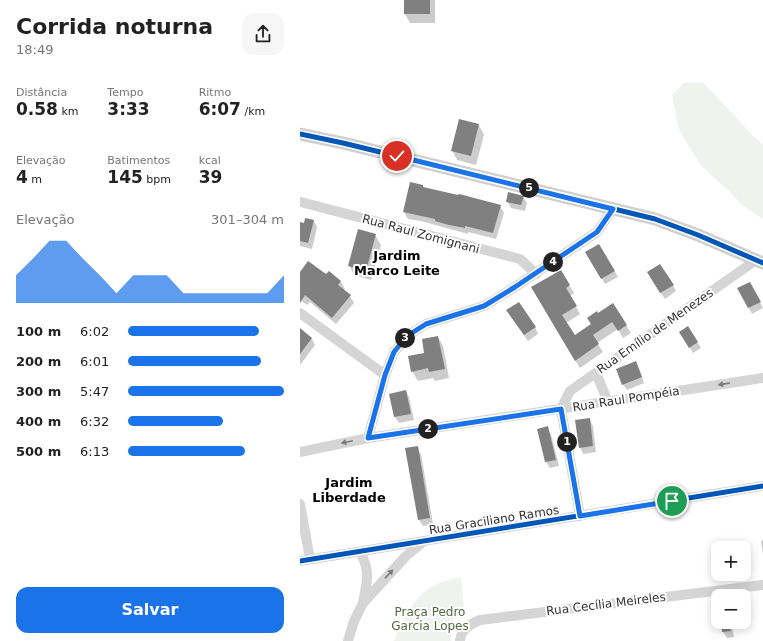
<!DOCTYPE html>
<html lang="pt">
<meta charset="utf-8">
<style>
:root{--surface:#fff;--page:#f6f6f6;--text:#222;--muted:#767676;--accent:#1a73e8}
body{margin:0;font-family:"DejaVu Sans",sans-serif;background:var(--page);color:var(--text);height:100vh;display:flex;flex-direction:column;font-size:15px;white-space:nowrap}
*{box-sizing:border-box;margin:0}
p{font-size:13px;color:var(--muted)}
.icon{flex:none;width:22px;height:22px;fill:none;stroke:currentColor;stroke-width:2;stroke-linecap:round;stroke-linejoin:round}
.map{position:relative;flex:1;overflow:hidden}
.panel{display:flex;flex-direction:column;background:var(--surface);width:300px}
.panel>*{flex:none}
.fabs{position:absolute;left:411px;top:541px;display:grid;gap:8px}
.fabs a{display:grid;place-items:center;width:40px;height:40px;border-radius:8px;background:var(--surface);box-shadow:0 2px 10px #0003;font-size:20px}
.pin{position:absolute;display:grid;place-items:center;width:34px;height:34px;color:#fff;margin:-17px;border:2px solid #fff;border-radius:50%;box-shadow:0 1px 4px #0007}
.km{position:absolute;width:20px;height:20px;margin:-10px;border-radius:50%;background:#222;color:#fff;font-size:11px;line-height:20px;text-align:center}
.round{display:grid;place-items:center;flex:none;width:42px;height:42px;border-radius:12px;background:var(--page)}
.headline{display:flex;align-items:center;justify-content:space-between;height:68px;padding:0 16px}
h1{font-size:22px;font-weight:700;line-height:30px}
.stats{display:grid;grid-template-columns:repeat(3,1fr);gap:6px;height:68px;padding:4px 16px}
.stats div{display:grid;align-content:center}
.stats b{font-size:17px;font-weight:700}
.stats small{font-size:11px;font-weight:400}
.stats p{font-size:11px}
.chart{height:112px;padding:8px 16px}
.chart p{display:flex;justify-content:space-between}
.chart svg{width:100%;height:72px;margin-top:4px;fill:var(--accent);opacity:.7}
.action{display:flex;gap:8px;margin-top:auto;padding:8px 16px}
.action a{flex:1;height:46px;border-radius:12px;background:var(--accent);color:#fff;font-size:16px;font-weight:700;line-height:46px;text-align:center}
ul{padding:0 16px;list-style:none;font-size:13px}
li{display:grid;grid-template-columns:64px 48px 1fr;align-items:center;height:30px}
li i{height:10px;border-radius:5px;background:var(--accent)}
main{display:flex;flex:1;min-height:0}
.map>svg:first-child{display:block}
.green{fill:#f0f3ed}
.shadow{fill:#0003}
.building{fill:#808080}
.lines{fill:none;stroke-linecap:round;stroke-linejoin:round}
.street{stroke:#d5d5d5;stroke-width:10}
.secondary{stroke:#cfcfcf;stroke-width:13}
.cycleway-casing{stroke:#fff;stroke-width:8}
.cycleway{stroke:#0057b8;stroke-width:5}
.oneway{fill:#7b7b7b}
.route-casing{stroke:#fff;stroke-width:8}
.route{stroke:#1a73e8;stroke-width:5}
.labels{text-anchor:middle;stroke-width:4;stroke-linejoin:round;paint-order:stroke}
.street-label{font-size:12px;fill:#313131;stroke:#fff}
.park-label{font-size:12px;fill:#546842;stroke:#fff}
.neighbourhood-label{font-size:13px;font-weight:bold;fill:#000;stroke:#fff}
</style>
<main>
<section class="panel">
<div class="headline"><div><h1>Corrida noturna</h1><p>18:49</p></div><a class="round"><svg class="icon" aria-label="share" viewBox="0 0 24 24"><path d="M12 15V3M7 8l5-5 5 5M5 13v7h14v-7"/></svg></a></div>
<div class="stats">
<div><p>Distância</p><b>0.58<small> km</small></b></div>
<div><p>Tempo</p><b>3:33</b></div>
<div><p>Ritmo</p><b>6:07<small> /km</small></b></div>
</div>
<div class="stats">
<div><p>Elevação</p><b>4<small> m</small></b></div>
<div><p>Batimentos</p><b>145<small> bpm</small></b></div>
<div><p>kcal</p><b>39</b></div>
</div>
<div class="chart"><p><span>Elevação</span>301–304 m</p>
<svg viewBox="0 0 160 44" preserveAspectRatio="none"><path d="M0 44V27L10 17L20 6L30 6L40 17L50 27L60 38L70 27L80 27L90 27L100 38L110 38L120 38L130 38L140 38L150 38L160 27V44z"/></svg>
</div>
<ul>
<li><b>100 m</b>6:02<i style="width:84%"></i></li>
<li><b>200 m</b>6:01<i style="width:85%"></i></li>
<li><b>300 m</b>5:47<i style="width:100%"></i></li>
<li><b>400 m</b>6:32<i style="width:61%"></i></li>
<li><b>500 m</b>6:13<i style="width:75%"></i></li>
</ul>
<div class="action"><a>Salvar</a></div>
</section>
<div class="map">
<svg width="463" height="641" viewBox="0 0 463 641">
<rect width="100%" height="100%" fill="#fff"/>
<!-- green -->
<path class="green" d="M384,83h20l50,54 9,7v75l-21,-14 -14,-15 -16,-14 -12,-12 -21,-34 -7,-35z
M161,577l3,33c-13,11 -14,13 -13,31h-57c5,-16 20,-43 34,-52 10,-7 21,-9 33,-12z"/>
<!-- shadow -->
<path class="shadow" d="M105,0h30v23h-25l-5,-9z
M179,125l5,10 -8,30 -19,-5 -5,-10z
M111,183l12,3 1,2 76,18 4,7 -8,26 -28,-7v2l-47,-13 -13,-2 -4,-7z
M223,197l4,6 -2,8 -14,-3 -4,-7z
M14,221l3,6 -5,22 -12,-3v-23l4,1z
M75,235l6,10 -10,35 -17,-5 -5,-10z
M299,245l19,32 -13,7 -18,-32z
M261,271l13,22 -4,3 10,18 -14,9 9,13 17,-12 4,-11 30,12 5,8 -8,5 -5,-9 -21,14 6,9 -23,16 -48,-80z
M0,274l27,2 14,6 4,7 -2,2 7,5 4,7 -18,21 -26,-22 -3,3 -7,-5z
M351,279l22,6 3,6 -11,8z
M439,289h14l10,19 -11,6z
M211,317l24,10 3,7 -10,7z
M388,327l13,21 -8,5 -13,-21z
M0,331l12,8 3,6 -15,20z
M138,337l5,9 6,32 -14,3 -2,-3 -15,3 -6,-10z
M339,369l5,14 -17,7 -4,-6z
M106,391l3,6 5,23 -15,3 -4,-6 -4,-22z
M289,419l4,7 3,26 -13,2 -3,-7z
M247,428l4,6 8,32 -9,2 -4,-6 -8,-32z
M117,448l4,6 12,70 -10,2 -4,-6 -13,-71z
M463,540v15l-2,-14z
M422,622h9l3,15 -7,1 -4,-6z"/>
<!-- building -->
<path class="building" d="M104,0h26v14h-26z
M159,119l20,5 -8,32 -20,-5z
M110,182l13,3v2l35,8 1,-1 42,11 -8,28 -28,-7v2l-16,-3 -14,-4v-2l-32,-7z
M208,192l16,4 -3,9 -15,-3z
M5,218l9,2 -6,23 -8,-2v-19l4,1z
M58,229l18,5 -10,37 -18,-5z
M299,244l16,27 -14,8 -16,-27z
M8,261l18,13 3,-3 12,10 -3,4 13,10 -19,23 -27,-23 -5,8v-31z
M360,264l14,21 -14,8 -13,-21z
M261,270l9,15 -4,3 11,18 -15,9 13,20 16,-11 -4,-6 10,-7 1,2 15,-10 14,22 -9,6 -6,-9 -19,13 6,9 -24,17 -44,-74z
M450,282l11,20 -13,6 -11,-20z
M219,302l17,25 -12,8 -18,-25z
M388,326l10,16 -9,6 -10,-16z
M0,328l12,10 -12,16z
M138,336l7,33 -16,3 -1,-4 -17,4 -3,-16 16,-3 -2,-14z
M336,361l6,16 -20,8 -6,-16z
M106,390l5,24 -17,3 -5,-23z
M290,418l3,28 -14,2 -4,-28z
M248,426l8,34 -11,2 -8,-33z
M118,446l12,72 -12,2 -13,-72z
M421,622h8l2,9 -9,1z"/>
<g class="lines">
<!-- street -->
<path class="street" d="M1,202l219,57 16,15
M0,313l85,62
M296,373l12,29
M68,438l17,-63 9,-23 13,-16 19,-12 58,-18 31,-19 82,-55 16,-23
M0,452l68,-14 395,-60
M0,504l10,55
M280,516l-19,-107 9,-18 186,-131
M60,552c11,20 7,29 3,51
M0,561l463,-75
M48,641l6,-20 9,-18 43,-47 17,-14
M160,641c1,-12 10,-17 20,-21l283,-35"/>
<!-- secondary -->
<path class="secondary" d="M0,134l43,9 312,76 43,16 65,28"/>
<!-- cycleway casing -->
<g class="cycleway-casing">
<path id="cycleway" d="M0,134l43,9 312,76 43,16 65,28
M0,561l463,-75"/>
</g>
<!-- cycleway -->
<use href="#cycleway" class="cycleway"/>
</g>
<!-- one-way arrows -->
<defs><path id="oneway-solid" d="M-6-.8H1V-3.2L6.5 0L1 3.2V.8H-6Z"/></defs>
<g class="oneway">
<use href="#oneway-solid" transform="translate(424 384) rotate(171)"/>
<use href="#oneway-solid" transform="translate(47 442) rotate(168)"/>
<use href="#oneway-solid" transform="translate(89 574) rotate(-47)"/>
</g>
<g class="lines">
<!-- route casing -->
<g class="route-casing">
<path id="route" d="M97,156l216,53 -16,23 -82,55 -31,19 -58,18 -19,12 -13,16 -9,23 -17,63 193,-29 19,107 92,-15"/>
</g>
<!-- route -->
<use href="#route" class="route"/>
</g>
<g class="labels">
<!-- street labels -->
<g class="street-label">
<text transform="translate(121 234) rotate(15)" y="4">Rua Raul Zomignani</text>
<text transform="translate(355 331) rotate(-35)" y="4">Rua Emílio de Menezes</text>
<text transform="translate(326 399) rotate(-9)" y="4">Rua Raul Pompéia</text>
<text transform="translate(194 520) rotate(-9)" y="4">Rua Graciliano Ramos</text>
<text transform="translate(306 604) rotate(-7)" y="4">Rua Cecília Meireles</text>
</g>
<!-- park labels -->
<g class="park-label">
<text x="130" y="616">Praça Pedro<tspan x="130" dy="14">Garcia Lopes</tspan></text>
</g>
<!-- neighbourhood labels -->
<g class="neighbourhood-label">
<text x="97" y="260">Jardim<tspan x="97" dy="15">Marco Leite</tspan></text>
<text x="49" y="487">Jardim<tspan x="49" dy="15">Liberdade</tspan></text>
</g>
</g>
</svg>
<div class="fabs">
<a>+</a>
<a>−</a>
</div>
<div class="pin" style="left:372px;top:501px;background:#1e9e55"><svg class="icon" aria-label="arrive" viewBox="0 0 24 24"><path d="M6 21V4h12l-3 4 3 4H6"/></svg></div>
<div class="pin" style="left:97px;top:156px;background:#d93025"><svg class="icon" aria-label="check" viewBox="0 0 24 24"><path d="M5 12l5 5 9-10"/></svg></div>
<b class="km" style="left:267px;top:442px">1</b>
<b class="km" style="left:128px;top:429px">2</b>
<b class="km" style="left:105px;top:338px">3</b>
<b class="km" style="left:253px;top:262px">4</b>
<b class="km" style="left:229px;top:188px">5</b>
</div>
</main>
